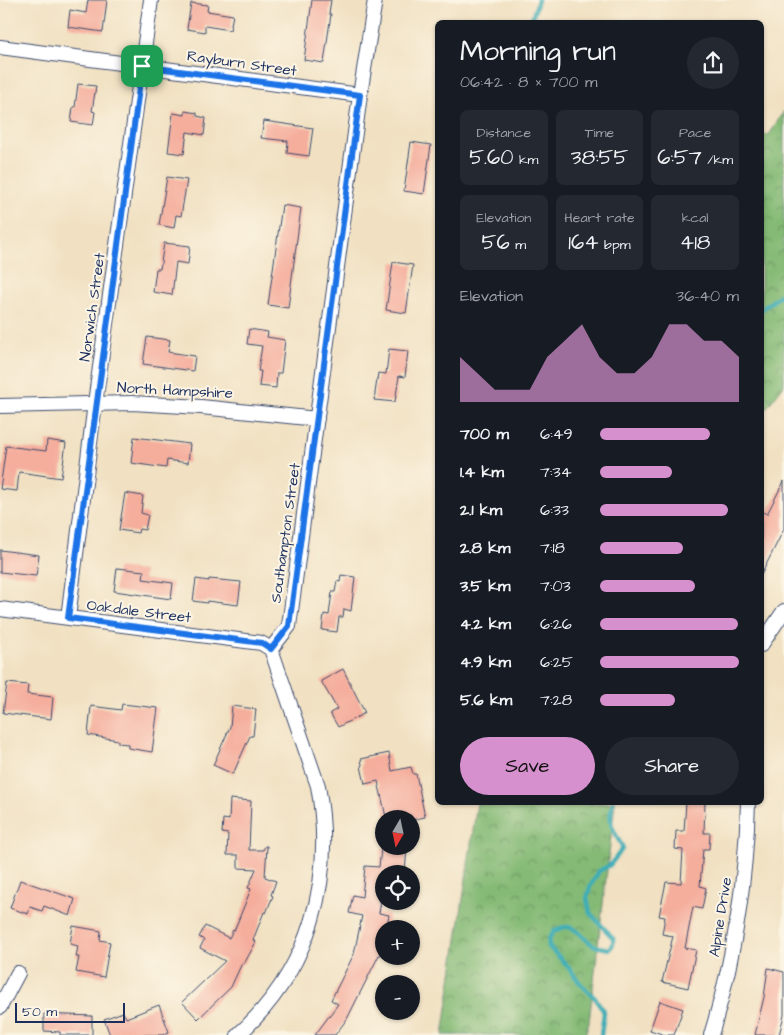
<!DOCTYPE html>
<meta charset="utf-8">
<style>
:root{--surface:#171b24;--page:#242831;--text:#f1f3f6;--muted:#9ea1a6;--accent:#d690ce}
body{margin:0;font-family:"Architects Daughter",sans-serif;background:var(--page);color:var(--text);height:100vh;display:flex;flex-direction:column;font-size:19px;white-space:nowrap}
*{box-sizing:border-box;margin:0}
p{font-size:16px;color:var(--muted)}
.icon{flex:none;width:28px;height:28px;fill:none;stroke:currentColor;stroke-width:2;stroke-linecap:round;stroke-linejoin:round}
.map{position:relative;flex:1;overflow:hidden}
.drawer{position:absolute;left:435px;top:20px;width:329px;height:785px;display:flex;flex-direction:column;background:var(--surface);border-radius:8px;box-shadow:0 1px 4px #0004}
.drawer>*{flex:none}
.needle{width:32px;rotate:189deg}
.buttons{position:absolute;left:375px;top:810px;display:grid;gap:10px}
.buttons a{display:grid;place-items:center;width:45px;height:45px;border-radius:50%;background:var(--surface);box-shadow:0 1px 4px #0004;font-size:25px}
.scale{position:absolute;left:15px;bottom:12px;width:110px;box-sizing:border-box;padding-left:5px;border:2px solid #1b2f5e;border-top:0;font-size:14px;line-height:18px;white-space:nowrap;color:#1b2f5e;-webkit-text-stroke:4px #fcf5e5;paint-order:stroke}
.pin{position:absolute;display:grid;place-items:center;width:42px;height:42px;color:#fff;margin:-21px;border-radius:10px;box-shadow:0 2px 8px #0006}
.round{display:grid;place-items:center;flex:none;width:52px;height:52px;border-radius:26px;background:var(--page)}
.head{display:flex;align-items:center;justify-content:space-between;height:85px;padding:0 25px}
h1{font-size:28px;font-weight:600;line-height:38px}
.metrics{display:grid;grid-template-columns:repeat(3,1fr);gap:8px;height:85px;padding:5px 25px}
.metrics div{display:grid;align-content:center;border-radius:8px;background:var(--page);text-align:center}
.metrics b{font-size:21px;font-weight:600}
.metrics small{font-size:14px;font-weight:400}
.metrics p{font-size:14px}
.chart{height:140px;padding:10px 25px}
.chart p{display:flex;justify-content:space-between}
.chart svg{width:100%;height:90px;margin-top:5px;fill:var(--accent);opacity:.7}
.cta{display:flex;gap:10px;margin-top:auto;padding:10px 25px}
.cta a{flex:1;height:58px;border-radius:30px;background:var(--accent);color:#111;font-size:20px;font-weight:600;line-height:58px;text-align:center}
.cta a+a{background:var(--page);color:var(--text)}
ul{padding:0 25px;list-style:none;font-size:16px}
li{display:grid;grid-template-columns:80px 60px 1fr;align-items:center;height:38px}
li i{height:12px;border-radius:6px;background:var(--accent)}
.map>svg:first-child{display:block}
.forest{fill:url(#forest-crowns);stroke:#50746a}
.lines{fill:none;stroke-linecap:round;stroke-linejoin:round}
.stream{stroke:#3cadb6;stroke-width:4.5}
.building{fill:#f5ad9c}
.minor-casing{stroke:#3b4a6d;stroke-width:16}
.minor{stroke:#fff;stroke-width:14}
.route-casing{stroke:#fff;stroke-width:10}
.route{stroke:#1a73e8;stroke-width:6}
.labels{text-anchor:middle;stroke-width:4;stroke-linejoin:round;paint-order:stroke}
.street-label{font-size:15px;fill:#1b2f5e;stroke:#fcf5e5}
</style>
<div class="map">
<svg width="784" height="1035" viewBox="0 0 784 1035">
<defs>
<pattern id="forest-crowns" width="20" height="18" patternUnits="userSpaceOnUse" patternTransform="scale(1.25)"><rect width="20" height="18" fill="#84ba75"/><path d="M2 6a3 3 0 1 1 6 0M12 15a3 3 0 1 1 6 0" fill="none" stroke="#6b9863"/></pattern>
</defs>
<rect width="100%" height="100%" fill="#fcf5e5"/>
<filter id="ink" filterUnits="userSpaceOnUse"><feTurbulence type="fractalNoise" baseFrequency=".02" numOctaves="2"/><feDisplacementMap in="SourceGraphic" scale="10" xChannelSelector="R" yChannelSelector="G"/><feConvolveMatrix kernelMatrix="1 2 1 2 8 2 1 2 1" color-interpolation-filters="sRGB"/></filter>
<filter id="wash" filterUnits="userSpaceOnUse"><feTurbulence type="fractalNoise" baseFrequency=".0096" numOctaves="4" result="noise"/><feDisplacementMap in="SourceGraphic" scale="20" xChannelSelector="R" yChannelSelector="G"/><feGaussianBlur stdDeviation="1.12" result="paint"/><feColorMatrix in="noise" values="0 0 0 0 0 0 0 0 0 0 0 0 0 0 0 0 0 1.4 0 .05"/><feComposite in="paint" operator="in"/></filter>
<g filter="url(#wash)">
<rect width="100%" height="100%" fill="#f1e1c2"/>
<!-- forest -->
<path class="forest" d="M784,111v274l-23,30v-281l8,1z
M477,803h138l-26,219 -4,13h-142z"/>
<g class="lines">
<!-- stream -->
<path class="stream" d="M531,22l7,-22
M761,310l23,-18
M601,1035l3,-23 -8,-13 -16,-16 -15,-20 -16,-16c-1,-7 1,-13 7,-17 18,-10 25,7 37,15 5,2 11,3 16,4 4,-3 5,-6 4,-11l-23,-25 -3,-15 3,-11 9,-16 11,-6 13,-17c-10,-19 -16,-24 -10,-46"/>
</g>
<g id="blocks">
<!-- building -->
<path class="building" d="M88,0h19l-4,32 -35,-5 2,-17 16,3z
M312,0h19l-2,14h2l-7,49 -20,-3z
M191,3l17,2 -1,6 26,4 -3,15 -25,-4v6l-18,-3z
M78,84l18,2 -4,25 3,1 -2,13 -22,-3 2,-15h2z
M185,111l12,2v3l9,2 -2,17 -17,-3 -3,22 -16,-2 5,-39 12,2z
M264,121l49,7 -4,28 -22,-3 1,-12 -27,-3z
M411,142l20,3 -7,49 -20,-3z
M167,177l20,3 -6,36 -5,-1 -2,13 -15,-3z
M282,205l19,3 -13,100 -20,-3z
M164,243l26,3 -2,18 -12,-2 -4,33 -19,-3 3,-23h4z
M393,262l20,3 -7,48 -20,-3z
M249,329l19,3 -1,5 18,3 -4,33h-4l-1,15 -17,-2 2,-15h-3l4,-25 -15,-2z
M147,337l23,3 -2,12 27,4 -2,15 -50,-7z
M389,349l19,2 -3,26 -6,-1 -4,26 -21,-2 4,-27 8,1z
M134,437l56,7 -2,19 -21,-3 -1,8 -35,-5z
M47,440l19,3 -5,35 -42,-6 -2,19 -17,-2 6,-43 40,5z
M784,481v48l-23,46v-64l6,3z
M125,493l18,3 -2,17 7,2 -3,15 -6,-1 -1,4 -19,-3z
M0,550l39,5 -3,21 -36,-4z
M117,568l27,3 -1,8 30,4 -2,16 -57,-8z
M341,575l14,2 -4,34 -7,-2 -1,8h-4l-2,15 -15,-2 2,-16 5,1 3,-23h3l2,-11 3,1z
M196,579l13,2v-2l32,3 -3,23 -31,-4v2l-14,-2z
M343,669l22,44 -27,14 -8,-14 7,-4 -16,-28z
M7,683l21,2 -1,9 26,3 -2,22 -48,-6z
M122,704l36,4 -6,44 -24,-4v-4l-10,-1v-3l-30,-5 3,-29 30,4z
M232,706l24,3 -3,27h-3l-17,38 -20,-9 17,-38z
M389,753l3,18 19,-4 2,7h3l9,43 -14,3v-5l-7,2v-4l-18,4 -8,-36 -13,3 -4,-18 1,-1 -1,-6z
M230,799l21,2 -2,49h14l2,-4h2l-2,31 11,4 -5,14 2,1 -7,17 -2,-1 -11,28 3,2 -12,22 -2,-1 -11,24 -33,32 -16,-17 43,-41 -25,-13 4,-8 -5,-3 6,-11 24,12 4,-8 1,1 17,-42 -3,-1 8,-19 -18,-1v-13h-11l1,-21 -6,-1 1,-14 6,1z
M686,802h19l-1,31h6l-1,16h-6l-3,37 6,2 -4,21 -9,-2 -8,41 11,2 -8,38 -26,-6 11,-46 -11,-2 3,-17 -6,-1 7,-34 15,1 2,-33 -8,-1 1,-18h8z
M385,846h22l-2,28 -24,-2 -2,29h2l-2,12 10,2 -3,14h-2v14l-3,12h-2l-32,64 -12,16h-20l23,-31 -7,-4 23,-46 8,-38 -13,-3 4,-18 9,2 3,-31 14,1 2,-18h4z
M20,880l55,19 -5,17 -26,-10 -2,5 -12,-4 -2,7 -18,-6z
M73,926l28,5 -1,9 10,2 -6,35 -28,-5 3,-15h-3l2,-11 -8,-2z
M768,968l16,4v43l-5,20h-24l9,-38z
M660,1001l23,8 -9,26h-9l-15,-5z
M159,1005l10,27 -7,3h-52l-6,-16 19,-7 3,6z
M44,1014l48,2v19h-32v-3l-16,-1z"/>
</g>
</g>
<g filter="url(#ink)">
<use href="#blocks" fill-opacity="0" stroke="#3b4a6d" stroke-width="1"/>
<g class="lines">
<!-- minor casing -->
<g class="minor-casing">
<path id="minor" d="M0,47l360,48
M0,406l132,-3 69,4 116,12
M0,609l261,34 10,6
M68,618l27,-215 56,-403
M761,645l23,-34
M0,1007l18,-34
M238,1035c72,-65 97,-155 80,-249l-47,-137 18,-23 71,-531 15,-95
M711,1035c23,-75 35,-154 37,-233"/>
</g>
<!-- minor -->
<use href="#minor" class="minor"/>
</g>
</g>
<g class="lines" filter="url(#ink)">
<!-- route casing -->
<g class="route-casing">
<path id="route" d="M142,66l218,29 -71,531 -18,23 -9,-6 -194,-25z"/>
</g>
<!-- route -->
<use href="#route" class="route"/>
</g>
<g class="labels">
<!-- street labels -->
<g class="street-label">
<text transform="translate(242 63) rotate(8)" y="5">Rayburn Street</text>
<text transform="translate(92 307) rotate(-82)" y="5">Norwich Street</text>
<text transform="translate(175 390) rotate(3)" y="5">North Hampshire</text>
<text transform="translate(285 533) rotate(-82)" y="5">Southampton Street</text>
<text transform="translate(139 611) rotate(7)" y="5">Oakdale Street</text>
<text transform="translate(720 917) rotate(-81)" y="5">Alpine Drive</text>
</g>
</g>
</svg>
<div class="buttons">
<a><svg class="needle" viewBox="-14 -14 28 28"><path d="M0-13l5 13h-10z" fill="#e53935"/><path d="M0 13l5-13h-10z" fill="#9ea1a6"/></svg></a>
<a><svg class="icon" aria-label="locate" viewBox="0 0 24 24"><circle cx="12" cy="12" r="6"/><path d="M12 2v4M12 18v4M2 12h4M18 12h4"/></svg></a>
<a>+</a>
<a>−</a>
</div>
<div class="scale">50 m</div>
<div class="pin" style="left:142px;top:66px;background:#1e9e55"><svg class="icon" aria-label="arrive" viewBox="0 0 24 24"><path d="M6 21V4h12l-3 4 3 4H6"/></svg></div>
<section class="drawer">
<div class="head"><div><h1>Morning run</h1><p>06:42 · 8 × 700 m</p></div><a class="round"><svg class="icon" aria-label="share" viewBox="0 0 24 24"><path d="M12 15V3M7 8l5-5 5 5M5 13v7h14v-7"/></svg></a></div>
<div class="metrics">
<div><p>Distance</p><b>5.60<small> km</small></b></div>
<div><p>Time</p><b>38:55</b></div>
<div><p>Pace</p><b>6:57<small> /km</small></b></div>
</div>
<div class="metrics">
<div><p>Elevation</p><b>56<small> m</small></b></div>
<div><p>Heart rate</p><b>164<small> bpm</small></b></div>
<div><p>kcal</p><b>418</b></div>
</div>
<div class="chart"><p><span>Elevation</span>36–40 m</p>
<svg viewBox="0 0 160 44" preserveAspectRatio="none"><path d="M0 44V22L10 30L20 38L30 38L40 38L50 22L60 14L70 6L80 22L90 30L100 30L110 22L120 6L130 6L140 14L150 14L160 22V44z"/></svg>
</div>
<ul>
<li><b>700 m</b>6:49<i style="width:79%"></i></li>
<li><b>1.4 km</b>7:34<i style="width:52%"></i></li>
<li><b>2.1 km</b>6:33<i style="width:92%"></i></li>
<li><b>2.8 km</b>7:18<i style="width:60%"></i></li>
<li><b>3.5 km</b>7:03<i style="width:68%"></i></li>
<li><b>4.2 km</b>6:26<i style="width:99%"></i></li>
<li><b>4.9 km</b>6:25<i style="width:100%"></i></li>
<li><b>5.6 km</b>7:28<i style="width:54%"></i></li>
</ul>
<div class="cta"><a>Save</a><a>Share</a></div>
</section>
</div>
